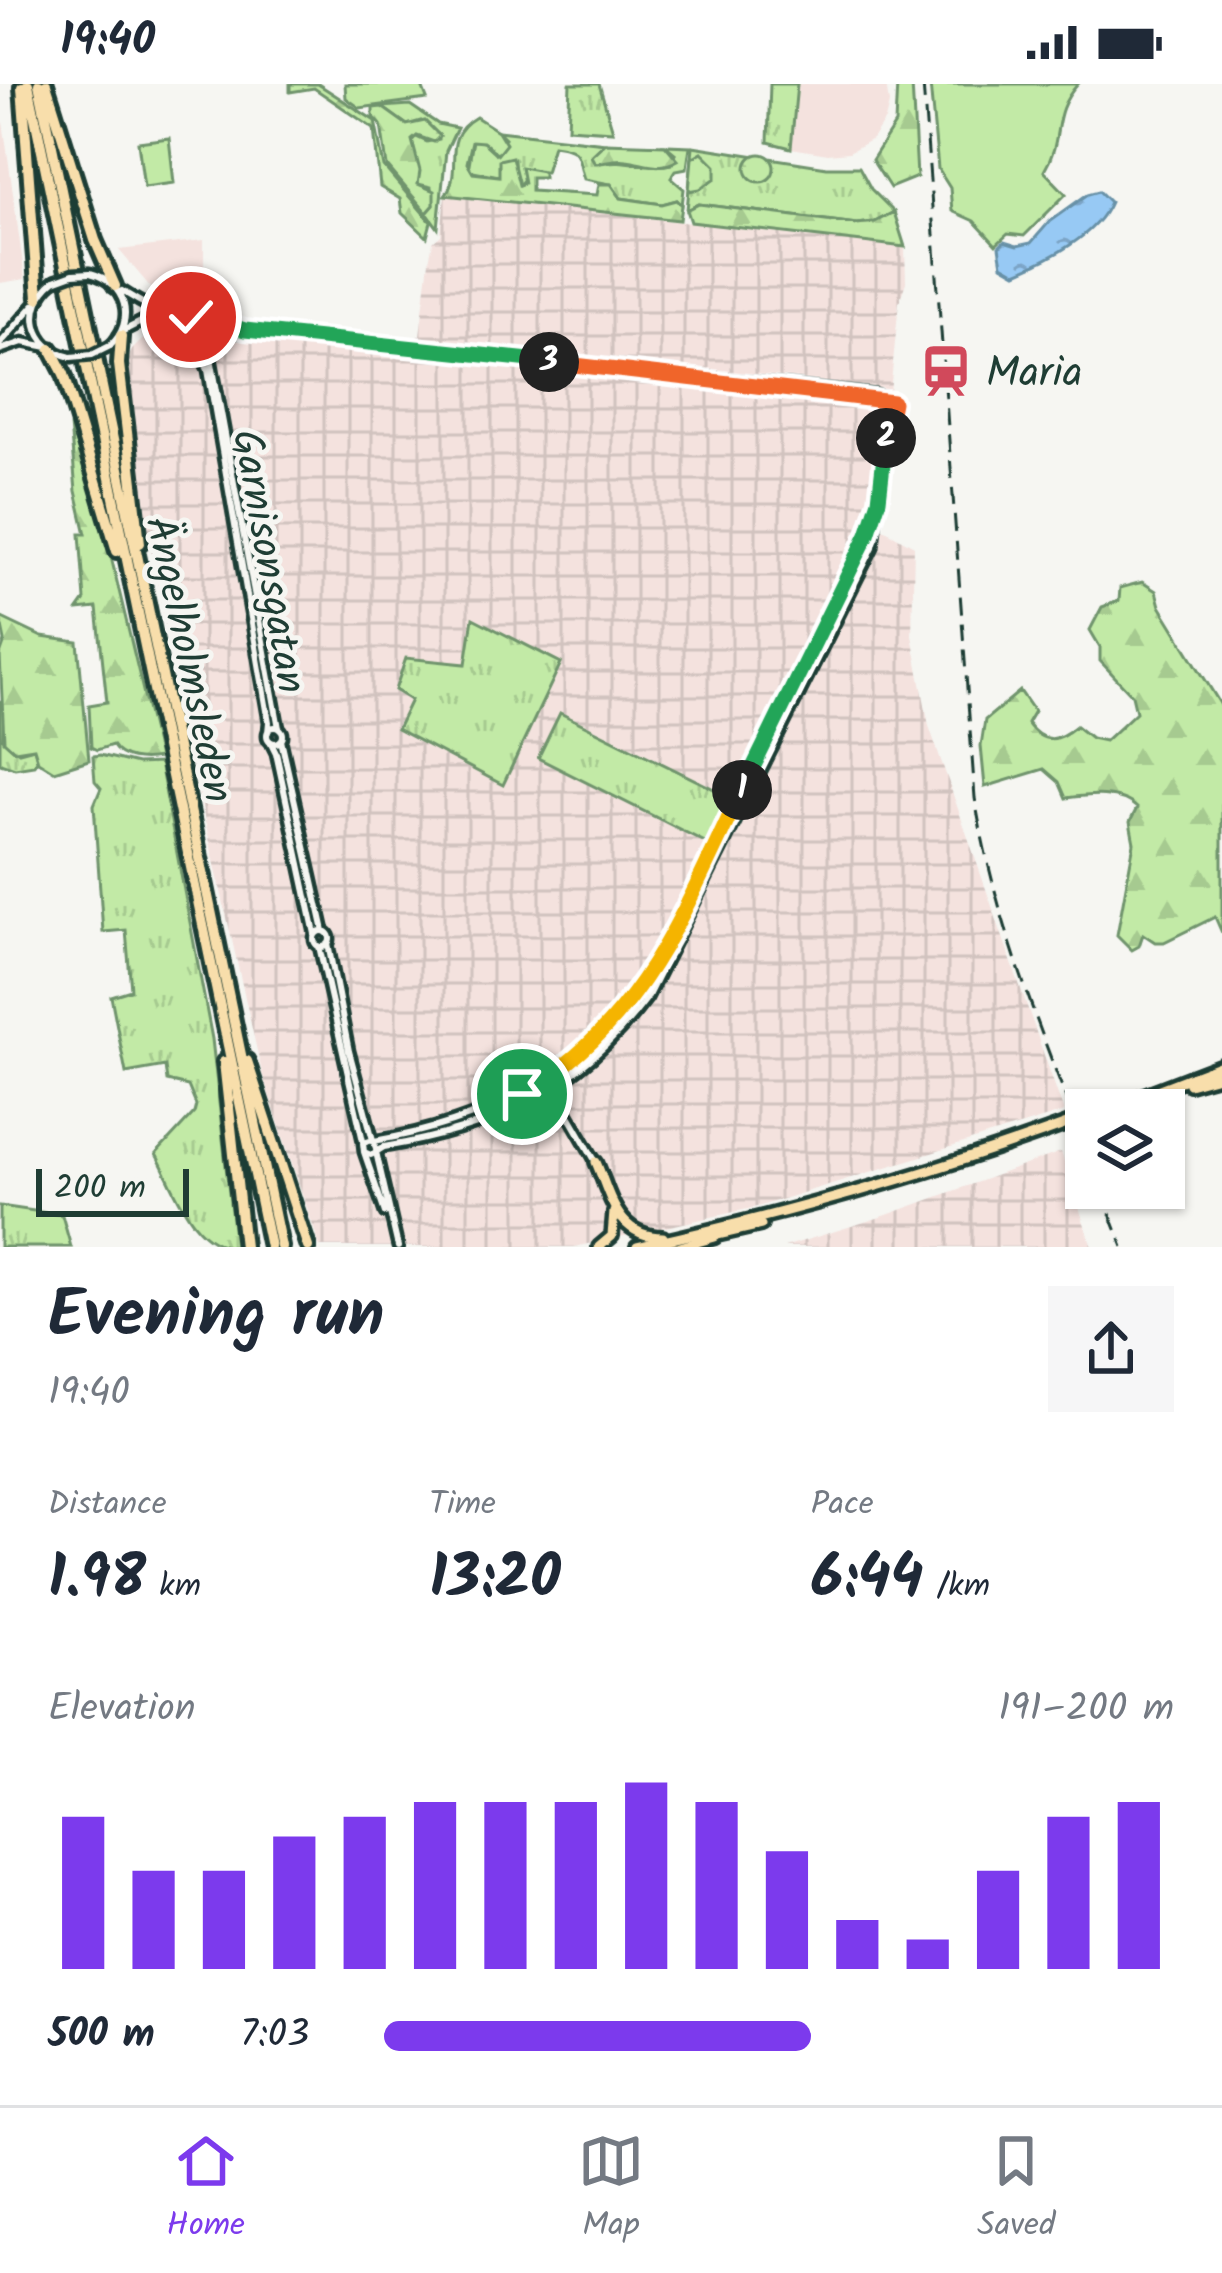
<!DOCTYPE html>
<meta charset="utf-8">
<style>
:root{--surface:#fff;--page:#f6f6f7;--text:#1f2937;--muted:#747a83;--line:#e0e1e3;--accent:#7c3aed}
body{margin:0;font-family:Kalam,sans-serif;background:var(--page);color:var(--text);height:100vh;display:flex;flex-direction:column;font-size:45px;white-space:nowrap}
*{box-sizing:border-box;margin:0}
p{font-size:39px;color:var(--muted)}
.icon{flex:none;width:66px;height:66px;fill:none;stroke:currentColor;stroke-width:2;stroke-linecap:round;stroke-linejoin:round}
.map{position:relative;height:1163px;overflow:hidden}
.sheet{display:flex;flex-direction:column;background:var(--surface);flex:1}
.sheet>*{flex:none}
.fabs{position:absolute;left:1065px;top:1005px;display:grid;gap:24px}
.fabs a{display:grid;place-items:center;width:120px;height:120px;border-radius:0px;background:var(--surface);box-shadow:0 3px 9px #0004;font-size:60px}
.scale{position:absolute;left:36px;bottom:30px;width:153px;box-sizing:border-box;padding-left:12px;border:6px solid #1f3d34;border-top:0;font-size:33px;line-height:42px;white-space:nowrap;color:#1f3d34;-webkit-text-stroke:9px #f6f6f2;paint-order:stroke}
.pin{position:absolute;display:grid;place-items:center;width:102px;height:102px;color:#fff;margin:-51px;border:6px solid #fff;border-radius:50%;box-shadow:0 3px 12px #0007}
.km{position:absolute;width:60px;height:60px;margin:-30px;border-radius:50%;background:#222;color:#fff;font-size:33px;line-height:60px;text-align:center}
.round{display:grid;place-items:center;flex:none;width:126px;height:126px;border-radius:0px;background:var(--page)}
.overview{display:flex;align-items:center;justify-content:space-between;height:204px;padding:0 48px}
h1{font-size:66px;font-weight:800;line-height:90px}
.stats{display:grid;grid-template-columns:repeat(3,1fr);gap:18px;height:204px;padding:12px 48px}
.stats div{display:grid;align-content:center}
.stats b{font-size:60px;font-weight:800}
.stats small{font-size:33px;font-weight:400}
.stats p{font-size:33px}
.chart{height:336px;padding:24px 48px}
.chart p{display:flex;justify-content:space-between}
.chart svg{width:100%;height:216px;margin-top:12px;stroke:var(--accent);stroke-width:6}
ul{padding:0 48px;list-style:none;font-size:39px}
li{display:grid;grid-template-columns:192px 144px 1fr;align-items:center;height:90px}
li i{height:30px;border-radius:15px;background:var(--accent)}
.status{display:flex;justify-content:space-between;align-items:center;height:84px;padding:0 60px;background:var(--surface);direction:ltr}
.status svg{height:33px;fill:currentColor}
.menu{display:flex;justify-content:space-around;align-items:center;height:168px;border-top:3px solid var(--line);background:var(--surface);font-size:33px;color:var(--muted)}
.menu a{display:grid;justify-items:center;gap:6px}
.menu .current{color:var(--accent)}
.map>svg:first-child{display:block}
.built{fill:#f4e2de}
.industrial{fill:url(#industrial-grid)}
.grass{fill:url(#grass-tufts);stroke:#70946d;stroke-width:3}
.forest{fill:url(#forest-firs);stroke:#70946d;stroke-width:3}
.garden{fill:#c2eaa6;stroke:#70946d;stroke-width:3}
.water{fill:url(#water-ripples);stroke:#6791a7;stroke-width:3}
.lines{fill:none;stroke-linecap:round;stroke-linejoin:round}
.minor-casing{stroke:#1f3d34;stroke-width:15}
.major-casing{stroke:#1f3d34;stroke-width:18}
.highway-casing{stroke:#1f3d34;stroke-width:20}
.minor{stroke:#f6f6f2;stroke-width:6}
.major{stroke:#f8deab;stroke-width:9}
.highway{stroke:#f8deab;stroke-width:10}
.rail{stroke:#1f3d34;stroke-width:3;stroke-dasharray:18 9;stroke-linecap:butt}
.minor-bridge-casing{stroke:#1f3d34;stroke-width:15;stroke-linecap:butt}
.minor-bridge{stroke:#f6f6f2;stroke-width:6}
.split-1-casing{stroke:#fff;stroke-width:24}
.split-2-casing{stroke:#fff;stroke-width:24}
.split-3-casing{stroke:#fff;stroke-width:24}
.split-4-casing{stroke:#fff;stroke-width:24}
.split-1{stroke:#f5b400;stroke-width:15}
.split-2{stroke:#22a559;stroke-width:15}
.split-3{stroke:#f0652b;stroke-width:15}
.split-4{stroke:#22a559;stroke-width:15}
.labels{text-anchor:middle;stroke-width:10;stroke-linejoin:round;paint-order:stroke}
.poi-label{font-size:42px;fill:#1f3d34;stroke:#f6f6f2;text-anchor:start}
.street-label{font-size:42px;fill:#1f3d34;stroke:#f6f6f2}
</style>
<div class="status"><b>19:40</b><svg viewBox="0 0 49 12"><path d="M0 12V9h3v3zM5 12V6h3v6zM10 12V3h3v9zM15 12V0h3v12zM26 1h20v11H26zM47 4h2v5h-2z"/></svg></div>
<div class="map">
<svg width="1222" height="1163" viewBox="0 0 1222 1163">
<defs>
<pattern id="industrial-grid" width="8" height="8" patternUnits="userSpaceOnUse" patternTransform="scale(3)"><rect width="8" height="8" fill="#f4e2de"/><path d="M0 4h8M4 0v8" fill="none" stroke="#d1c3bf"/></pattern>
<pattern id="grass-tufts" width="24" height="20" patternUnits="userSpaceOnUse" patternTransform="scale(3)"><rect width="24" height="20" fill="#c2eaa6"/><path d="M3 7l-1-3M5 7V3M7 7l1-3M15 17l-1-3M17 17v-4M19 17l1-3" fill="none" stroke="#a6ca90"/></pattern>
<pattern id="forest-firs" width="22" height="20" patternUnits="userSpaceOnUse" patternTransform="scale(3)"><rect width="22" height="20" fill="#c2eaa6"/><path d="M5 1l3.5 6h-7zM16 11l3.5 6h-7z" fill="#a6ca90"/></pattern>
<pattern id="water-ripples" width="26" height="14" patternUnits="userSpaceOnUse" patternTransform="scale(3)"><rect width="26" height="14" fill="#97c9f4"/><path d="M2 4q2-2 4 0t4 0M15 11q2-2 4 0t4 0" fill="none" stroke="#7ba4c6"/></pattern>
</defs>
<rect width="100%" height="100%" fill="#f6f6f2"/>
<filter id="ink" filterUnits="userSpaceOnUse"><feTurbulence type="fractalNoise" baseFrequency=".00833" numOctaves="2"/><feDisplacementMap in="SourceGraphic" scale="24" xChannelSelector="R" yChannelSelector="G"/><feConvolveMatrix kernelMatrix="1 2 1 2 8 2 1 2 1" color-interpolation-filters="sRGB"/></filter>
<g filter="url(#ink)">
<!-- built -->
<path class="built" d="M797,0h89l3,20 -4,16 -13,19 -23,13 -21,2 -37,-6z
M0,16l25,179 -25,4z
M204,156v61l-35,-4 -17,-8 -33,-39z"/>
<!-- industrial -->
<path class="industrial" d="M445,111l460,52 1,35 -7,20 -22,223 37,21 -2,89 17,91 135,386 -307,95 -183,40h-254l-58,-174 -70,-310 -50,-262 -15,-140 5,-11 19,-19 18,-2 18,13 20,3 10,-6 10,-19 186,20 7,-5 9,-74 4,-19 8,-7z
M1061,1068l31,95h-308l103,-32z"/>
<!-- grass -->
<path class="grass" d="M570,0h29l14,47 -45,-3z
M770,0h27l-6,64 -23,-6z
M410,21l28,19 19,4 -11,23 -8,77 -11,-15 7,-8 -3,-18 -13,-3c2,-17 -10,-33 -4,-48l13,6 12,-3v-4l-18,-14 -14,4 -25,-18z
M498,47l107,12 -9,9 4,11c28,-6 44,7 72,1l4,-10 -11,-9 25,1 -3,22 -11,2 -5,8 13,11 -2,16 -5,-5 -15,4 -41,-6 -10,-14 -27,-5c-8,-23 0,-30 -31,-34l-8,27 -14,-1 -12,14 -4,-5 -1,-20 -15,16 -31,-6 5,-30 10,2 12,11 10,-15z
M693,62l134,21h32l12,22 23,23 -19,10 -18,2 -158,-20 -12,6z
M473,534l88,45 -58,122 -106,-56 14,-29 -16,-10 11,-32 60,6z
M0,618l4,2 -1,35 16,13 15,-4 3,12 -3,5 -19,3 -15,-5z
M560,629l172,85 -23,46 -171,-86z
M100,671l37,9 23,-1 52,276 23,208c-43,0 -61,-61 -79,-93l38,-41 2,-8 -8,-19 -21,-5 -2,-15 -39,7 -15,-77 20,-6 -5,-60 -23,2 -9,-127 7,-17 -6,-7 -2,-25z
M0,1122l62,9 9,32h-71z"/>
<!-- forest -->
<path class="forest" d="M290,0h28l57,37 9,46 47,55 -4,15 -25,-24 -2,-14 -20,-12 -6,-58 -60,-41 -24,4z
M897,0h15l5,93 -27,11 -18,-28 23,-36z
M382,23l25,18 18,-4 15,15 -6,6 -17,-6 -5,4 8,31 -2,13 16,7v14l-7,8 -40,-47 -6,-41 -8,-9v-8z
M476,33l22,14 8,13 -8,10 -15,-12 -11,-1 -5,22 6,10 26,3v-16l13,-3 7,28 5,-2 -3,-16 22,4v6h-12v14l66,4 2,-11h12l10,14 41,6 15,-4 5,5 -2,15 -235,-25c20,-26 -7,-56 31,-78z
M605,59l60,2 13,15c-19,11 -31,3 -51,0 -11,-2 -21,2 -32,3l-4,-7z
M702,68l14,14v12l-16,11 -11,2 3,-33z
M746 84a14 14 0 1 1 28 0a14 14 0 1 1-28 0Z
M699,120l158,20 18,-2 19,-10 11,35 -214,-25 -4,-12z
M70,341l36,111 53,222c-17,3 -38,2 -47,-13l-15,5 -6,-3 -2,-42 18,-3 -10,-94 -19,2 7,-10 -5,-66h6l-10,-43z
M1142,498l14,9 4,15 62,101v226l-7,-16 -51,25h-9l-12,-8 -4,12 -7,4 -15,-15 17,-92 -4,-21 7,-14c-17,-17 -48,-13 -71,-10l-7,-16 -15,-13 -59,18 -4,-41 4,-26 35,-29 14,20 -7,12c16,22 30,19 49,3l15,12 14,3 31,-29 -4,-17 -32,-34v-14l-10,-17 12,-23 17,-6 1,-13z
M0,533l42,20 36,5 11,118 -35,11 -16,-10 -4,-13 -19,3 -11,-10 -4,-86 5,-14z"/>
<!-- garden -->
<path class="garden" d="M345,0h76l6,15 -67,9 -14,-10z
M930,0h148c-29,32 -13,53 -34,87l22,23 -42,42 -16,-2 -12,11 -22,-24 -22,-10 -2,-23 -12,-19z
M169,54l5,45 -30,4 -6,-45z"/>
<!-- water -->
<path class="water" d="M1099,107l11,11c-14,34 -61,57 -94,71l-14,-8 -3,-18 5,-5 13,4 14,-3 19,-22 38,-27z"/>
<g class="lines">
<!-- minor casing -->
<g class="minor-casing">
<path id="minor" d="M90,189c36,9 47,48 20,73
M54,197c-31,25 -23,67 17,76
M122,207c25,15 44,29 74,23
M189 241a13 13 0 1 1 26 0a13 13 0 1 1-26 0Z
M123,247l26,-13 38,10
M192,250l16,36 61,352 -1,10
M213,250l46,-3 617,64 17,7
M211,252l-2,11 70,381
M0,260l34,-39
M0,266l23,-8 25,5
M886,380l7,-22 8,-11 -9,-13
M267 651a8 8 0 1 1 16 0a8 8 0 1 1-16 0Z
M281,656l43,191
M270,657l6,12 39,181
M314 855a8 8 0 1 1 16 0a8 8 0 1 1-16 0Z
M328,860l21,107 24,89
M319,862l44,195
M548,995l48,83
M374,1057c106,-18 204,-63 266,-152 18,-26 30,-55 44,-82l184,-373 8,-25
M377,1067l-4,-11 -10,3 1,9 7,3 13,-8c112,-19 193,-56 263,-149l226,-451 10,-99 10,-46
M364,1068l21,61
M376,1068l22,95"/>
</g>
<!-- major casing -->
<g class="major-casing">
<path id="major" d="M1189,1000l33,-9
M1105,1026l117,-45
M596,1078c15,35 21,75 67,75
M713,1152l48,-11
M599,1163l13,-11 2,-24
M637,1163c153,-34 302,-75 449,-130
M680,1163l35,-10"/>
</g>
<!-- highway casing -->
<g class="highway-casing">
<path id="highway" d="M28,0l242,1163
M39,0l242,1163
M46,0l49,156 20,46
M22,3l16,211
M121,252l-2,28 21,179
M51,265l13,25 53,177
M247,977l61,186
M224,978l20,185"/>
</g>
<!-- minor -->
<use href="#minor" class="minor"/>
<!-- major -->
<use href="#major" class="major"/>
<!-- highway -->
<use href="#highway" class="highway"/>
<!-- rail -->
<path class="rail" d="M923,0l52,714c20,124 67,236 111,352
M1100,1104l23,59"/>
<!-- minor-bridge casing -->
<g class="minor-bridge-casing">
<path id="minor-bridge" d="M54,197l19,-7 17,-1
M71,273l21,-2 18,-9"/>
</g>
<!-- minor-bridge -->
<use href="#minor-bridge" class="minor-bridge"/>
</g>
</g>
<g class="lines" filter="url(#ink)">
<!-- split-1 casing -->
<g class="split-1-casing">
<path id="split-1" d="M522,1010c120,-68 163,-186 220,-304"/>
</g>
<!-- split-2 casing -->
<g class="split-2-casing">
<path id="split-2" d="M742,706l126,-256 11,-34 7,-62"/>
</g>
<!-- split-3 casing -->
<g class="split-3-casing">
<path id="split-3" d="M549,278l344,40 -7,36"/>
</g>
<!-- split-4 casing -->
<g class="split-4-casing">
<path id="split-4" d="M191,233l12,-5 18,11 24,7 304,32"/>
</g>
<!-- split-1 -->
<use href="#split-1" class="split-1"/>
<!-- split-2 -->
<use href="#split-2" class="split-2"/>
<!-- split-3 -->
<use href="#split-3" class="split-3"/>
<!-- split-4 -->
<use href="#split-4" class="split-4"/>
</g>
<!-- icons -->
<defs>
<g id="station-bare" transform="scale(4.14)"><path d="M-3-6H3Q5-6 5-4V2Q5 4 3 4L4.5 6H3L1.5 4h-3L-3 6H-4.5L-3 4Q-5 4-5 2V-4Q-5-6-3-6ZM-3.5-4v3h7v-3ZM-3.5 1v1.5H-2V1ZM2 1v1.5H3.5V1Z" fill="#d1495b" stroke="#f6f6f2" stroke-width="2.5" paint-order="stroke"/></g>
</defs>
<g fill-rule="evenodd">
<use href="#station-bare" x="946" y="287"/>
</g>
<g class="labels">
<!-- poi labels -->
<g class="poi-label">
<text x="986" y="302">Maria</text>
</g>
<!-- street labels -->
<g class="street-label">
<text transform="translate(271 477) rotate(80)" y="15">Garnisonsgatan</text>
<text transform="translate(191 575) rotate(78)" y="15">Ängelholmsleden</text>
</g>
</g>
</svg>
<div class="fabs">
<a><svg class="icon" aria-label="layers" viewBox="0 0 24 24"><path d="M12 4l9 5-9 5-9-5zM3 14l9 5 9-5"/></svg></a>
</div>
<div class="scale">200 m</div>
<div class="pin" style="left:522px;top:1010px;background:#1e9e55"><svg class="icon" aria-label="arrive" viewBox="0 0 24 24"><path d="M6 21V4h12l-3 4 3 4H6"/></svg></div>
<div class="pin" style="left:191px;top:233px;background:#d93025"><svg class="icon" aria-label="check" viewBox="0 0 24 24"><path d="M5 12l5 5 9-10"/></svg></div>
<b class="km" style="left:742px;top:706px">1</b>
<b class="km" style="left:886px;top:354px">2</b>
<b class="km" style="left:549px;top:278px">3</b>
</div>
<section class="sheet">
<div class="overview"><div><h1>Evening run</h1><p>19:40</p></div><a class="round"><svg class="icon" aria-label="share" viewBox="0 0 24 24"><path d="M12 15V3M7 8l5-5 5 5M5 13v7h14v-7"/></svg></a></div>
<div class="stats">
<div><p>Distance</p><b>1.98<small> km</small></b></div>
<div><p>Time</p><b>13:20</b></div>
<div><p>Pace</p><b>6:44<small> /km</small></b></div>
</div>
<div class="chart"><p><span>Elevation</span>191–200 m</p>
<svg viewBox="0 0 160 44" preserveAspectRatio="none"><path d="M5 44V13M15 44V24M25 44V24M35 44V17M45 44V13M55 44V10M65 44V10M75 44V10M85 44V6M95 44V10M105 44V20M115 44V34M125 44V38M135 44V24M145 44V13M155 44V10"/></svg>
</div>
<ul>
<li><b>500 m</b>7:03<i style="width:54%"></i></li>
</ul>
</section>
<nav class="menu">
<a class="current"><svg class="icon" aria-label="home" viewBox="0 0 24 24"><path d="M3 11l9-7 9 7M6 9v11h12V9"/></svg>Home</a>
<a><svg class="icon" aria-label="map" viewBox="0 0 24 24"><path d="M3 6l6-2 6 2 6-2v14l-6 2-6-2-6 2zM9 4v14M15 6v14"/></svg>Map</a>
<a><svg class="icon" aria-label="saved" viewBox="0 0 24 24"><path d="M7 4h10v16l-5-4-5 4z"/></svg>Saved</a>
</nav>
